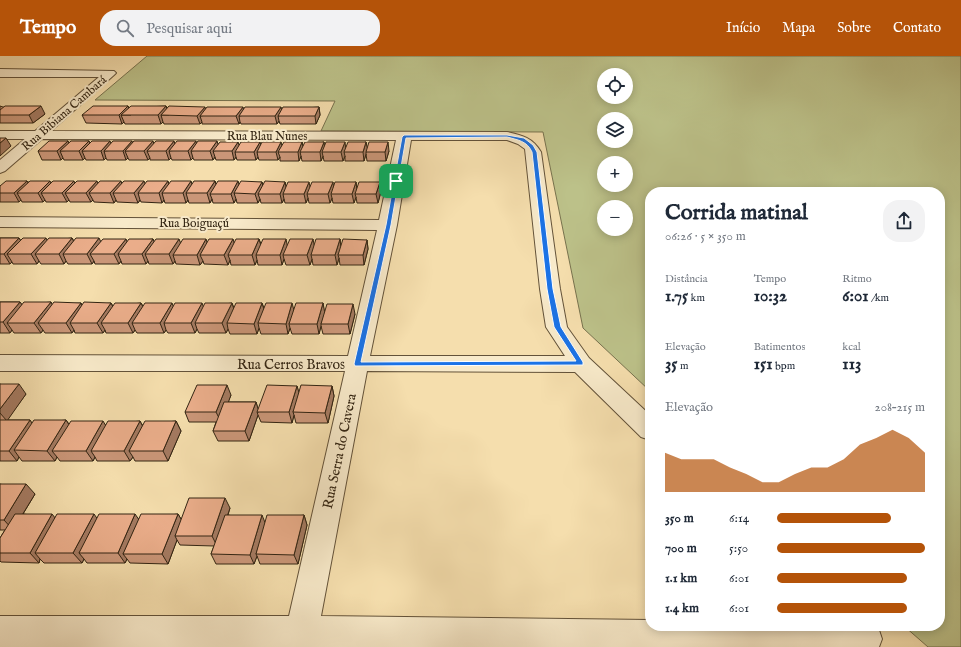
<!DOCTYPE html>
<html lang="pt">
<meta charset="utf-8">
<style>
:root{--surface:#fff;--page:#f2f2f3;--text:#1f2937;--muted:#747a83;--accent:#b45309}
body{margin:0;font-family:"IM FELL English",serif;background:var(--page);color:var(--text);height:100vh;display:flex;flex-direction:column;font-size:15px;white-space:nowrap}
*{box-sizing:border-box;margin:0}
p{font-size:13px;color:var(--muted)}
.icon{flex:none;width:22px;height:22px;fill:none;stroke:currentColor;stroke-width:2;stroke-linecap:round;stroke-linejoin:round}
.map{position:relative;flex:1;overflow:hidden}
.panel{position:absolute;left:645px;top:131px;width:300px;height:444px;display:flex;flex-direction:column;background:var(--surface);border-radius:16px;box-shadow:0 2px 10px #0003}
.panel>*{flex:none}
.fabs{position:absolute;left:597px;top:12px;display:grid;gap:8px}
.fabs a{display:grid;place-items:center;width:36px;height:36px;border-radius:50%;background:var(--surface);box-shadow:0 2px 10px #0003;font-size:20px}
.pin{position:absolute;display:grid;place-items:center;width:34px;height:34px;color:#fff;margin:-17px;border-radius:8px;box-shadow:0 2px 6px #0006}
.round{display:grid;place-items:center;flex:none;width:42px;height:42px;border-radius:16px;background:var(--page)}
.headline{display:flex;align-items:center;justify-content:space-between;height:68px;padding:0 20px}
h1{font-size:22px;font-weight:800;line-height:30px}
.metrics{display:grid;grid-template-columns:repeat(3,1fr);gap:6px;height:68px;padding:4px 20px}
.metrics div{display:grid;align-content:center}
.metrics b{font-size:17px;font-weight:800}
.metrics small{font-size:11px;font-weight:400}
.metrics p{font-size:11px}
.chart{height:112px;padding:8px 20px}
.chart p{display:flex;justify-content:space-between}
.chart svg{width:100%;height:72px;margin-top:4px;fill:var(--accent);opacity:.7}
ul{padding:0 20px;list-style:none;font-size:13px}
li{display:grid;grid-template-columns:64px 48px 1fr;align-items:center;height:30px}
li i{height:10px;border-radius:5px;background:var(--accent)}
header{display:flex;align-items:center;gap:24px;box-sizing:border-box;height:56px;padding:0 20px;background:var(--accent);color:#fff}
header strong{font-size:19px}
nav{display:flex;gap:22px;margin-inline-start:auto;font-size:14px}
.search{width:280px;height:36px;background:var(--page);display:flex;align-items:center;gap:10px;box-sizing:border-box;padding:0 14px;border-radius:16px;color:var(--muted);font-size:15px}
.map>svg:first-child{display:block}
.green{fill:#bcc189;stroke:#77724e;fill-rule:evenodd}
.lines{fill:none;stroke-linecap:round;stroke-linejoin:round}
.minor-casing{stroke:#635239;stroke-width:2}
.minor{fill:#f8eaca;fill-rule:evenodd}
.wall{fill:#ca9678;stroke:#322412}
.shaded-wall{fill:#a47a61;stroke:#322412}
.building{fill:#ebae8b;stroke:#322412}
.route{fill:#1a73e8;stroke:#fff;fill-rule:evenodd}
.labels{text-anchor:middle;stroke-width:4;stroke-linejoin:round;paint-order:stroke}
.far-street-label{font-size:12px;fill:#322412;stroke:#f8eaca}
.street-label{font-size:14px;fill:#322412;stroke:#f8eaca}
</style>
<header>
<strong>Tempo</strong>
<div class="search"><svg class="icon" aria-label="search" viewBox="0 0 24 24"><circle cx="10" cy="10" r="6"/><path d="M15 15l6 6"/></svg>Pesquisar aqui</div>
<nav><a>Início</a><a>Mapa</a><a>Sobre</a><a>Contato</a></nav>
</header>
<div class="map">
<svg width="961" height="591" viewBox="0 0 961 591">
<rect width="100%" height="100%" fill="#f5dead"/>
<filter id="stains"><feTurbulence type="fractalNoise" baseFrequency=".005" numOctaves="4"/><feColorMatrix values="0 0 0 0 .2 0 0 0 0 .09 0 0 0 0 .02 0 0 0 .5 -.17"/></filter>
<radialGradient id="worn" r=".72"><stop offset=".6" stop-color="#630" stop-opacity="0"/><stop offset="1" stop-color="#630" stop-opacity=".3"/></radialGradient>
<!-- green -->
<path class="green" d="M147,0h814v591h-33l-24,-21h36v-434h-290v199l-67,-63 -40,-196 -222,-1 14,-30 -240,-1zM604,19h22v22h-22zM604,63h22v22h-22zM604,107h22v22h-22zM604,151h22v22h-22z"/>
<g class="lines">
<!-- minor casing -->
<g class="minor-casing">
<path id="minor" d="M0,13l114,2 2,2 -2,2 -63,56 456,1c15,3 26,6 34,20l19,137 7,38 22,31 61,57v25l-9,-3 -66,-65 -208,-1 -46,245 329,4v6h224l4,1 4,12 -3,8h-879v-31h289l56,-245h-345v-16l348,1 29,-126 -377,-3v-10l379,3 17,-80 -354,-1 -37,32 -5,2v-13l25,-21h-25v-8h35l64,-54h-99zM411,84h96l11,4 7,5 15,140 6,38 19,29h-195l27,-131z"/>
</g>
<!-- minor -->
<use href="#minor" class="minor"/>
</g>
<!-- wall -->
<path class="wall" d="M0,50l3,1 42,7 -12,9h-33z
M128,50l1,2 37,-2 1,2 114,2 38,-3 1,8 -4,9h-36l-1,-3 -2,3h-36l-1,-2 -1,2h-37v-2l-2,2h-36l-1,-2 -2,2h-36l-1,-2 -2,2 -36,-1 -4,-8z
M68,85l1,2 20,-2 1,2 128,1 64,2 20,-4 1,4 21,-4v4l22,1 20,-5 1,6 22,3 -3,10h-19l-1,-7 -2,7h-19v-5l-2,5h-19l-1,-5 -2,5h-19l-1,-5 -2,5h-19v-4l-2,3h-19l-1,-3 -2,3h-19l-1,-3 -2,3h-18l-1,-3 -2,3h-19l-1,-2 -2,2h-19l-1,-2 -2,2h-19v-2l-2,2h-19l-1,-2 -2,2h-19l-1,-2 -2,2h-18l-1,-2 -2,2h-19l-1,-2 -2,2h-19l-4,-9z
M27,125l1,1 141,2h23l23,-3 1,3 23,1 23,-3 1,3 22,-3 1,4 48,1 22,-5 1,6 24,3 -3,12h-21l-1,-6 -2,6h-21l-1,-5 -2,5h-21l-1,-5 -2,5h-21l-1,-4 -2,4h-21l-1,-4 -2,4h-21l-1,-4 -2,4h-21l-1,-4 -2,4h-21l-1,-3 -2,3h-21l-1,-3 -2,3 -21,-1 -1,-2 -2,3 -21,-1 -1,-2 -2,3 -20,-1 -1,-2 -2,2h-21l-1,-2 -2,2h-21l-1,-2 -2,2h-21l-1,-2 -2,2h-19v-16z
M0,182h19l1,2 27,1 25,-3 2,3 53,1 26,-3 1,3 80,1 25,-4 2,5 53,2 26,-7 1,8 26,-7 1,9 -4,16h-24l-1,-7 -2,7h-24l-1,-6 -2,6h-24l-2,-6 -2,6h-24l-1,-5 -2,5h-24l-1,-5 -2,5 -24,-1 -1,-3 -3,4 -24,-1 -1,-3 -2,3h-24l-1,-3 -2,3h-24l-1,-3 -2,3h-24l-1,-3 -2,3h-24l-2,-3 -2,3h-23l-2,-3 -2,3h-24l-1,-2 -2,2h-10z
M0,246h20l2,3 29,-3 1,3 29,-2 1,3 29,-3 2,3 28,-3 2,3 60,1 29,-4 2,5 28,-5 2,5 30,2 29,-7 1,8 31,3 -5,20h-27l-2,-8 -2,8h-27l-2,-6 -2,6h-27l-2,-6 -2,6h-27l-2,-5 -2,4h-27l-2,-4 -2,4h-27l-2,-3 -2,3h-27l-2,-3 -2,3h-27l-1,-3 -2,3h-28l-1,-3 -2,3h-27l-2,-3 -2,3h-27l-2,-3 -2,3h-10z
M0,328l26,10 -19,26h23l2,4 34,-4 3,4 36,1 35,-4 2,4 34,-4 5,10 -13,30h-33l-2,-4 -3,4h-33l-2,-4 -2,4h-33l-3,-4 -2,4h-33l-3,-4 -2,4h-17z
M297,330l2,8 33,-8 2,10 -6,27h-32l-2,-8 -2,8 -31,-1 -3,-7 -9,26h-31l-5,-10 3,-9h-27l-4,-10 46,-17 -3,7h28l2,7z
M0,428l35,10 -12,20 32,4 84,1 39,-5 3,5 49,-11 -2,7 37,7 39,-7 3,10 -9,39h-38l-3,-8 -3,8h-38l-5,-10 3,-8 -34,-1 -3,-5 -9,24 -38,-1 -3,-4 -2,4h-38l-3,-4 -2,4h-38l-4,-4 -1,4 -38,-1 -1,-1v-23l5,-8h-5z"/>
<!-- shaded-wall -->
<path class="shaded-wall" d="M41,50l4,8 -12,9 -4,-8z
M128,50l3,9h-10l3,7 -2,2 -3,-9z
M166,50l3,9h-8l2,7 -2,2 -3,-9z
M205,51l2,8 -7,1 2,6 -2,2 -3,-8z
M243,51l2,8 -6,1 1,6 -1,2 -3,-8z
M281,51l2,8 -5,1 1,5 -2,3 -2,-8z
M319,51l1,8 -4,9 -1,-8z
M6,82l5,8 -11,10v-13z
M68,85l4,9 -12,1 3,7 -2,2 -4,-9z
M89,85l4,9 -11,1 3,7 -2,2 -4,-9z
M110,85l4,9 -10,1 2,7 -2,2 -3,-9z
M132,85l3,9 -10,1 3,7 -2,2 -3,-9z
M153,85l3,9 -9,1 3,7 -2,2 -4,-9z
M174,85l3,9 -8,1 2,7 -2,2 -3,-9z
M196,85l2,9 -7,1 2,7 -2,2 -3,-9z
M217,85l3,9 -7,1 2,6 -2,3 -3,-9z
M238,86l3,8 -6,2 1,5 -2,3 -2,-9z
M260,86l2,8 -5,2 1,5 -2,3 -2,-8z
M281,86l2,8 -5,2 2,5 -2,3 -2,-8z
M302,86l2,9 -4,1 1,4 -2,5 -1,-9z
M324,86l1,9 -3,1 1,4 -2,5 -1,-9z
M345,86l1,9 -2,1 1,4 -2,5 -2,-9z
M366,86l2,9 -2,1v2l-2,7 -1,-9z
M388,86l1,9 -3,10 -1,-9z
M27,125l5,9 -15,3 4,7 -2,2 -5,-9z
M50,125l5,9 -14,3 4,7 -2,2 -5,-9z
M74,125l4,9 -13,3 4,7 -2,2 -5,-9z
M97,125l4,9 -12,3 4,7 -2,2 -5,-9z
M121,125l3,9 -11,3 3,7 -2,3 -4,-10z
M144,125l4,9 -10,3 2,7 -2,3 -4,-10z
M168,125l3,9 -9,3 2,7 -2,3 -3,-10z
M191,125l3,9 -8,3 2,7 -2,3 -3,-10z
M215,125l3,10 -8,3 2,5 -2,4 -3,-10z
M238,125l3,10 -7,2 2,6 -2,4 -3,-9z
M262,126l2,9 -6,3 2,5 -2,4 -3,-9z
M285,126l2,9 -4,3 1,5 -2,4 -2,-9z
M309,126l2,9 -4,3 1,4 -2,5 -2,-9z
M333,126l1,9 -3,3 1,4 -2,5 -2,-9z
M356,126l1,9 -2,3 1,3 -2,6 -2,-9z
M380,126l1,9 -3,12 -2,-9z
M19,182l6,10 -18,6 5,8 -2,2 -6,-10z
M46,182l5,10 -16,6 4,7 -2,3 -6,-10z
M72,182l5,10 -14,6 3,7 -2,3 -5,-10z
M99,182l5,10 -14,6 4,7 -2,3 -5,-10z
M126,183l4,9 -12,6 3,7 -2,3 -5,-10z
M153,183l4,9 -12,6 3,7 -2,3 -4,-10z
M179,183l4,10 -10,6 2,6 -2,3 -4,-10z
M206,183l3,10 -9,6 3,6 -3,4 -3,-10z
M233,183l3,10 -8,6 2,5 -2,5 -4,-10z
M259,183l3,10 -6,6 1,5 -2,5 -3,-10z
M286,183l2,10 -5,6 1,4 -2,6 -2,-10z
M313,183l2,10 -4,6 1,4 -2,6 -3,-10z
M340,183l1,10 -3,6 1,3 -2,7 -2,-10z
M367,184l1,9 -4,16 -1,-10z
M20,246l7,10 -20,11 5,7 -2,3 -7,-11z
M51,246l5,10 -18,11 5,7 -2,3 -7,-10z
M81,247l5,10 -16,10 4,7 -2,3 -6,-10z
M111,247l5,10 -15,10 4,7 -2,3 -6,-10z
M141,247l5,10 -14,10 3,7 -2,3 -5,-10z
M172,247l4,10 -12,10 2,7 -2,3 -4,-10z
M202,247l4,10 -11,10 2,6 -2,4 -4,-10z
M232,247l3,10 -8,10 1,6 -2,4 -4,-10z
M262,247l3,10 -7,10 1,5 -2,6 -3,-10z
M292,247l3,11 -6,10 1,4 -2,6 -2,-10z
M323,247l2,11 -4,10v2l-2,8 -2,-10z
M353,248l2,10 -5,20 -2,-10z
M19,328l7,10 -19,27 -7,-8v-4z
M227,329l4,10 -10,27 -5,-10z
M297,330l3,10 -7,16 1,3 -2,8 -3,-11z
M332,330l2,10 -6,27 -3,-10z
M256,346l3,10h-2l1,3 -9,26 -4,-10z
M30,364l7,11 -23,19 5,7 -2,4 -8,-10z
M66,364l7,11 -21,20 5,6 -2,4 -8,-10z
M103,365l6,10 -18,20 4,6 -2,4 -7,-10z
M140,365l5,10 -16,20 4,6 -3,4 -6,-10z
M176,365l5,10 -13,30 -5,-10z
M26,428l9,10 -22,36 -9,-10z
M225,442l5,10 -13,38 -5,-10z
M52,458l8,10 -25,29 5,6 -1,4 -9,-10z
M94,458l7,10 -22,29 5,6 -2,4 -9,-10z
M135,458l7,10 -19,30 4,5 -2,4 -7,-10z
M178,458l6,10 -9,12 2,4 -9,24 -6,-10z
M262,459l4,10 -10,29 1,2 -3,8 -4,-9z
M304,459l3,10 -9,39 -4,-9z"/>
<!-- building -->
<path class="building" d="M5,50h36l-12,9h-29v-5z
M93,50h35l-9,9h-37z
M131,50h35l-8,9h-37z
M169,50l36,1 -8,9 -36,-1z
M207,51h36l-7,9h-36z
M245,51h36l-6,9h-36z
M283,51h36l-4,9h-37z
M0,82h6l-6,5z
M49,85h19l-11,10h-19z
M71,85h18l-10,10h-19z
M92,85h18l-9,10h-19z
M113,85h19l-9,10h-19z
M134,85h19l-9,10h-19z
M156,85h18l-8,10h-19z
M177,85h19l-8,10h-19z
M198,85h19l-7,10h-19z
M220,86h18l-6,9h-19z
M241,86h19l-6,10h-19z
M262,86h19l-5,10h-19z
M284,86h18l-4,10h-20z
M305,86h19l-4,10h-20z
M326,86h19l-4,10h-19z
M348,86h18l-3,10h-19z
M369,86h19l-3,10h-19z
M6,125h21l-13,12h-14v-7z
M30,125h20l-12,12h-21z
M53,125h21l-12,12h-21z
M77,125h20l-11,12h-21z
M100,125h21l-11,12h-21z
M124,125h20l-10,12h-21z
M147,125h21l-9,12h-21z
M171,125h20l-8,12h-21z
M194,125h21l-8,12h-21z
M218,125h20l-7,13h-21z
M241,125l21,1 -7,12 -21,-1z
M265,125l20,1 -5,12h-22z
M288,126h21l-5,12h-21z
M312,126h21l-5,12h-21z
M335,126h21l-4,12h-21z
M359,126h21l-4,12h-21z
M0,182h19l-15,16h-4z
M23,182h23l-15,16h-24z
M49,182h23l-13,16h-24z
M76,182h23l-12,16h-24z
M103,183h23l-12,15h-24z
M129,183h24l-11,15h-24z
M156,183h23l-10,15h-24z
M183,183h23l-9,16h-24z
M209,183h24l-9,16h-24z
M236,183h23l-7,16h-24z
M263,183h23l-6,16h-24z
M290,183h23l-6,16h-24z
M316,183h24l-5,16h-24z
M343,183l24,1 -4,15h-25z
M0,246h20l-17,20h-3z
M24,246h27l-17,21h-27z
M54,246l27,1 -15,20h-28z
M84,246l27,1 -14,20h-27z
M115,247h26l-13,20h-27z
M145,247h27l-12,20h-28z
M175,247h27l-11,20h-27z
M205,247h27l-10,20h-27z
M236,247h26l-8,21 -27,-1z
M266,247h26l-6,21 -28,-1z
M296,247h27l-6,21h-28z
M327,248h26l-5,20h-27z
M0,328h19l-19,25z
M197,329h30l-11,27h-31z
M267,329l30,1 -8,26h-32z
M301,329l31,1 -7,27 -32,-1z
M224,346h32l-11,29h-32z
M0,364h30l-21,31h-9z
M34,364h32l-19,31 -33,-1z
M71,365h32l-17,30h-34z
M108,365h32l-16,30h-33z
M145,365h31l-13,30h-34z
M0,428h26l-22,36h-4z
M189,442h36l-13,38h-37z
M15,458h37l-22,39h-30v-15z
M57,458h37l-21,39h-38z
M99,458h36l-17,39h-39z
M141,458h37l-16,40h-39z
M225,459h37l-12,40 -39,-1z
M267,459h37l-10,40 -38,-1z"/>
<!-- route -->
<path class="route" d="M404,79h103l17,3 9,7 4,7 16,137 8,38 22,35v3l-228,1 -1,-2 32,-139 16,-88zM507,81c11,3 20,4 25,15l15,137 7,38 22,34 -215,1 30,-137 15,-87z"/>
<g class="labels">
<!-- far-street labels -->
<g class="far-street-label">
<text transform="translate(64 57) rotate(-41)" y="4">Rua Bibiana Cambará</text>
<text x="267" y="84">Rua Blau Nunes</text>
<text x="194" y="171">Rua Boiguaçú</text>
</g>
<!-- street labels -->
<g class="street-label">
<text x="291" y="313">Rua Cerros Bravos</text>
<text transform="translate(339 395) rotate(-78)" y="5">Rua Serra do Cavera</text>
</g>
</g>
<rect width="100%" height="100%" filter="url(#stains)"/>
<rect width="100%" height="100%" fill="url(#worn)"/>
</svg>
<div class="fabs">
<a><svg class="icon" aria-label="locate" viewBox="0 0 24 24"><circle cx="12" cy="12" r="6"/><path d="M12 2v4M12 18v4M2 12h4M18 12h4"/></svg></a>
<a><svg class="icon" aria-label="layers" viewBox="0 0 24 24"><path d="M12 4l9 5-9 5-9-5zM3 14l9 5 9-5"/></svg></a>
<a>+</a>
<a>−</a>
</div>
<div class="pin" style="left:396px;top:125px;background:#1e9e55"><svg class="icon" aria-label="arrive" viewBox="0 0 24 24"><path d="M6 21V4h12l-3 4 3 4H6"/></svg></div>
<section class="panel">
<div class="headline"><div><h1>Corrida matinal</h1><p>06:26 · 5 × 350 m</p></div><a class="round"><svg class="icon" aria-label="share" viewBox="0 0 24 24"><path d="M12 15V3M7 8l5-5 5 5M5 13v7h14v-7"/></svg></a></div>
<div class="metrics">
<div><p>Distância</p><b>1.75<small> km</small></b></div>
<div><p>Tempo</p><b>10:32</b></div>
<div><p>Ritmo</p><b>6:01<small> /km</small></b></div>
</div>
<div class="metrics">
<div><p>Elevação</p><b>35<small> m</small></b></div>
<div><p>Batimentos</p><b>151<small> bpm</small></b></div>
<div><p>kcal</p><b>113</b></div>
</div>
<div class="chart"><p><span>Elevação</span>208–215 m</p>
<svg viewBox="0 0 160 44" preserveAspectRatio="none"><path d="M0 44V20L10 24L20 24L30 24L40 29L50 33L60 38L70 38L80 33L90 29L100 29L110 24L120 15L130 11L140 6L150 11L160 20V44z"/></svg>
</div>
<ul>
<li><b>350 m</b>6:14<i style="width:77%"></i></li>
<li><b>700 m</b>5:50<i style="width:100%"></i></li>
<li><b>1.1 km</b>6:01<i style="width:88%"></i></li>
<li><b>1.4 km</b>6:01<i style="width:88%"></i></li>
</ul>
</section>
</div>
